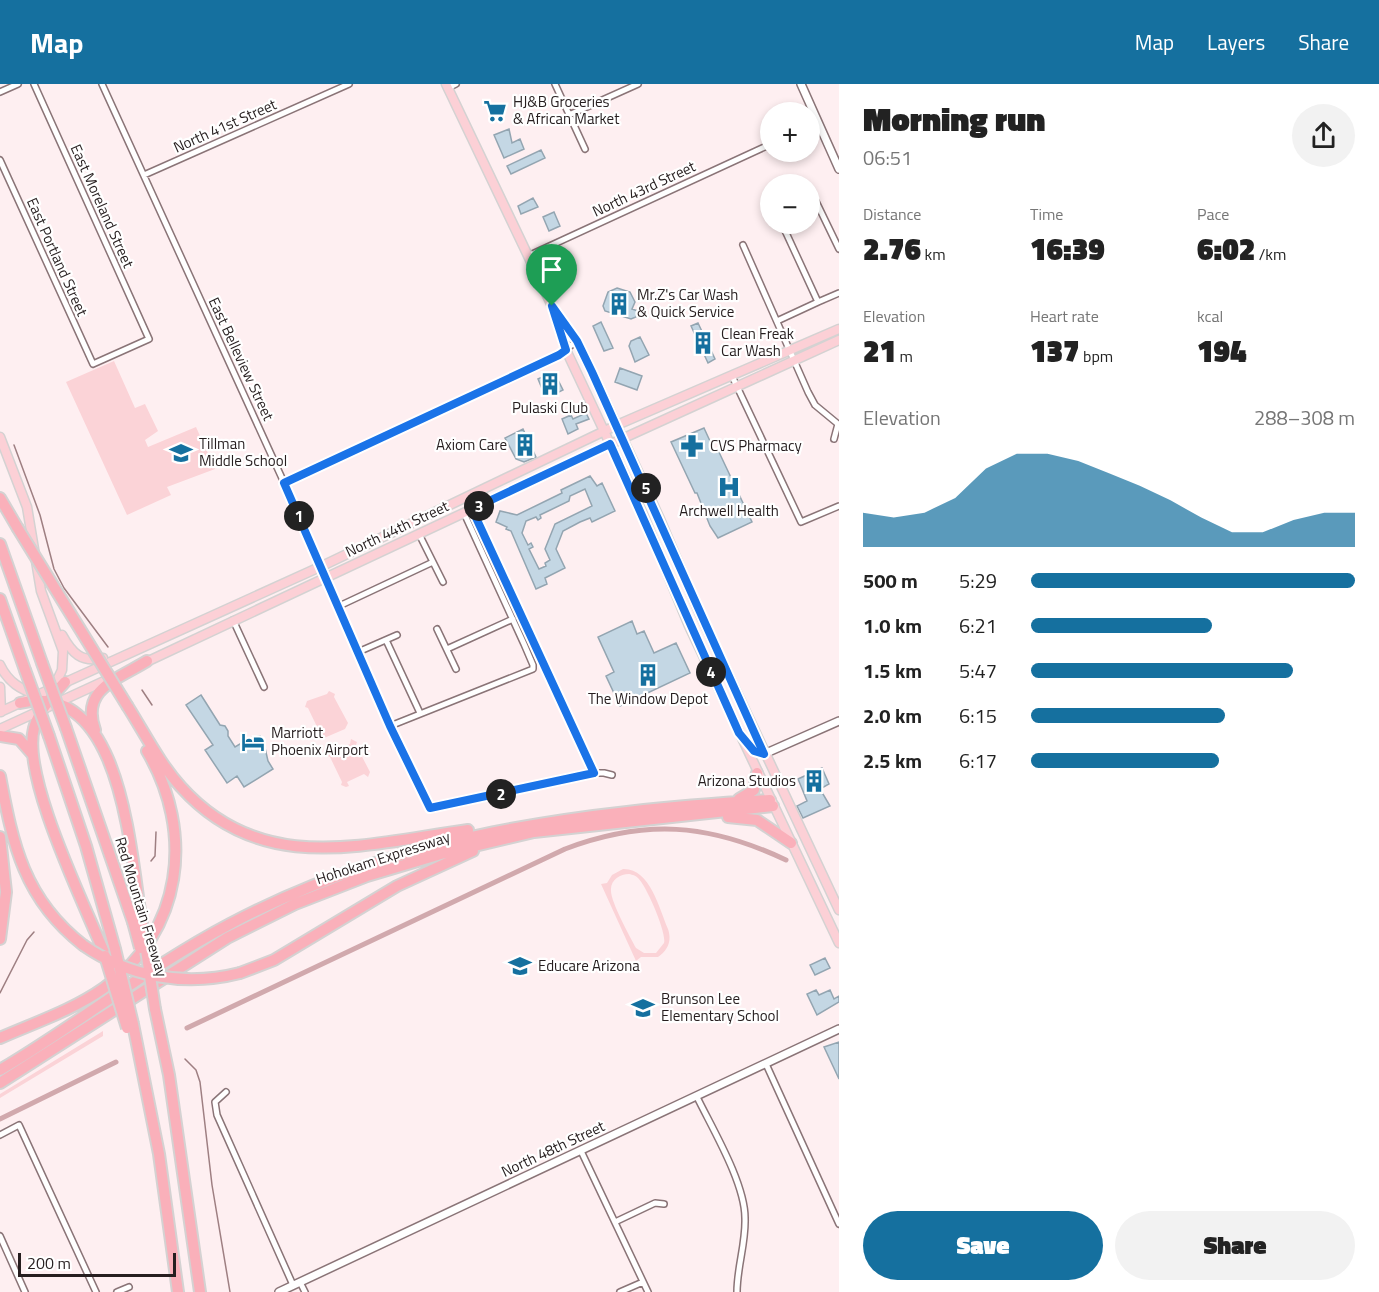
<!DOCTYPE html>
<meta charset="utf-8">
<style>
:root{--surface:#fff;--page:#f2f2f2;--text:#222;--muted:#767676;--accent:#15709f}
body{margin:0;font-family:"Titillium Web",sans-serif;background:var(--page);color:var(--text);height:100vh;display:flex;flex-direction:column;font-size:22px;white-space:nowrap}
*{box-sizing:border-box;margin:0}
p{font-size:20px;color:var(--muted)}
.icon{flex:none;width:33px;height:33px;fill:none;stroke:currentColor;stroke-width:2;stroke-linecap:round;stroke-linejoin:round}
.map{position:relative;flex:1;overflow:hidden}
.side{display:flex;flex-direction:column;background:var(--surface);width:540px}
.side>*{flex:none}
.tools{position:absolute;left:760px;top:18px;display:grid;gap:12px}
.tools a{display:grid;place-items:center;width:60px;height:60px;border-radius:50%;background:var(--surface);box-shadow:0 3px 9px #0003;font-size:30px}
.scale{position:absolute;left:18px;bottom:15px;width:158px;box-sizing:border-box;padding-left:6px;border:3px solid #261e1f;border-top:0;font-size:16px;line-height:21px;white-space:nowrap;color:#261e1f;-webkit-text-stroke:4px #fff;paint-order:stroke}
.pin{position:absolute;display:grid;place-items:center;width:51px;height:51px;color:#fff;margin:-62px -26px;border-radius:50% 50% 50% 0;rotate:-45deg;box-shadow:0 0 6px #0007}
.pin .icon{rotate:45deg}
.km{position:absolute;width:30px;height:30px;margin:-15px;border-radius:50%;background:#222;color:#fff;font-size:16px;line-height:30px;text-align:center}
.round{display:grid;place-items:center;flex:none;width:63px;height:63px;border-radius:32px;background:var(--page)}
.overview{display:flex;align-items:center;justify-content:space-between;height:102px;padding:0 24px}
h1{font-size:33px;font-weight:800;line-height:45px}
.stats{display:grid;grid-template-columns:repeat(3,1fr);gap:9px;height:102px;padding:6px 24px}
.stats div{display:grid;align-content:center}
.stats b{font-size:30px;font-weight:800}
.stats small{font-size:16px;font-weight:400}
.stats p{font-size:16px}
.chart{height:168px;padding:12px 24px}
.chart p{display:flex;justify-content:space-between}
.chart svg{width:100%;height:108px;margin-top:6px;fill:var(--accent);opacity:.7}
.button{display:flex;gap:12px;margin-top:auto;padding:12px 24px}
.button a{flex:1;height:69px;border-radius:36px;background:var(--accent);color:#fff;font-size:24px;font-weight:800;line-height:69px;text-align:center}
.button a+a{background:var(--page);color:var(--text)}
ul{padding:0 24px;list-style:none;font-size:20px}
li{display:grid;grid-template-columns:96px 72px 1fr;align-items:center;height:45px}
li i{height:15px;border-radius:8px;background:var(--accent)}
header{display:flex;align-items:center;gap:36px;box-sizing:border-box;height:84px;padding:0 30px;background:var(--accent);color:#fff}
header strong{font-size:28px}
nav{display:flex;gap:33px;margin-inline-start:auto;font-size:21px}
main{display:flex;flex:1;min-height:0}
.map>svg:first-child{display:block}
.green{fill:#fbd3d7;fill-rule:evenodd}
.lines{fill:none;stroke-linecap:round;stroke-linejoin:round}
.stream{stroke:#9e7f82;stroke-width:1.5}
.canal{stroke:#d1a9ad;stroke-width:5}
.building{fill:#c4d7e4;stroke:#93a5b1;stroke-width:1.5;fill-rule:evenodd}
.minor-casing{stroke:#8a7477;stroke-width:8}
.tertiary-casing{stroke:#8a7477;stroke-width:10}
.primary-casing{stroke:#d4d2d2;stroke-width:11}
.motorway-casing{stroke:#d4d2d2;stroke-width:14}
.minor{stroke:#fff;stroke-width:5}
.tertiary{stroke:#fff;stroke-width:7}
.primary{stroke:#fcd0d6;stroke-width:8}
.motorway{stroke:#fab0ba;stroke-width:10}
.motorway-bridge-casing{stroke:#d4d2d2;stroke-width:14;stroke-linecap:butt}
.motorway-bridge{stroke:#fab0ba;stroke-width:10}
.route-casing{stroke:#fff;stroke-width:12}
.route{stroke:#1a73e8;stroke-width:8}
.labels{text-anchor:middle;stroke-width:4.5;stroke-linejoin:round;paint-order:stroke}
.poi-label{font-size:15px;fill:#261e1f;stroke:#fff;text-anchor:start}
.street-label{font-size:15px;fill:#261e1f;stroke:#fff}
</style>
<header>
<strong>Map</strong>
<nav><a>Map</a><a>Layers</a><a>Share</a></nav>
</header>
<main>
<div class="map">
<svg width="839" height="1208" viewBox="0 0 839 1208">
<rect width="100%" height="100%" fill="#feeff1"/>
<!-- green -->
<path class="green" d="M114,277l21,47 10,-4 13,27 -13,9 3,7 48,-20 19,42 -48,18 4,8 -44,20 -61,-133z
M329,607l6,3 -1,3 14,26 -3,6 -21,9 -5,-1 1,-4 -12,-25 -3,-1 2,-6 20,-7z
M351,655l6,3 -1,3 14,27 -2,5 -4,-3 -17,8 2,4 -3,1 -5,-2 1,-3 -12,-25 -2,-1 2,-6 2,-1 2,3 16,-8z
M623,785c27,-1 36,39 45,60 4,12 0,21 -10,28h-17l-5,4 -35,-77 6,-1 5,-8zM629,790c4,1 6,1 9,4 8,7 29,55 26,65l-8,10h-12l-8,-5c-6,-11 -25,-46 -25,-57 -1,-11 9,-17 18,-17z
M103,947v5l-103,62v-4z"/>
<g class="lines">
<!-- stream -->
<path class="stream" d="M14,361l26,70 14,54 10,19 44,59
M142,606l10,15
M151,777l4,-5 1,-24
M0,909l27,-53 7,-8
M185,975l11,11 4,12 12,103 18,107"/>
<!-- canal -->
<path class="canal" d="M187,944l378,-179c80,-30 143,-26 221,11
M0,1035l116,-57"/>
</g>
<!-- building -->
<path class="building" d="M509,45l3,14 8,-4 4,10 -20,9 -10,-23z
M541,66l4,8 -34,16 -4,-8z
M533,114l5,9 -17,7 -3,-8z
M554,128l6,14 -11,5 -6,-14z
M617,204l13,4 5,10 -3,7 6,2 -2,6 -5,2 -26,-8 -2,-5 5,-14z
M601,238l12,26 -9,3 -11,-25z
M698,239l17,36 -7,4 -17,-37z
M640,253l9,18 -14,7 -6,-16 2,-5z
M620,284l22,8 -5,14 -22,-8z
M554,288l9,18 -12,6 -3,-7 -5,2 -5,-12z
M586,329l3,6 -13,5 2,5 -10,5 -6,-15 9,-4 2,4z
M704,344l11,24 3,-2 34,72 -34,16 -8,-12 -13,-33h-2l-24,-51z
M523,345l13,28 -12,5 -8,-3 -11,-21z
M590,392l7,10 5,-3 13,28 -23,11 -2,-4 -10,4 -17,9 -7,18 9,19 -20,10 2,6 -11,5 -25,-58 -5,-2 1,-2 -11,-5 4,-11 17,4 45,-22 -1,-3zM585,405l7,17 -37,18 -10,25 5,11 -5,3 1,3 -7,3 -10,-20 4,-2 -2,-4 -3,2 -6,-12 4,-12 10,-4 2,3 3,-2 -1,-3 29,-14 1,-5z
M632,537l5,13 7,-3 10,22 22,-10 14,30 -70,33 -14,-30 8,-4 -16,-35z
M201,611l19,30 5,1 3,5v5l7,11 15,-9 10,-2 1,4 2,-1 5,22 5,8 -29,18 -7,-11 -10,7 -22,-33 8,-5 -27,-40z
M822,684l7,16 -9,5 10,17 -27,12 -6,-12 10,-5 -9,-22z
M825,874l5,10 -15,7 -5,-10z
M816,906l3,5 11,-5 4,9 5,-3v6l-22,13 -10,-21z
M839,958v37l-15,-32z"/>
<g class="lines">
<!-- minor casing -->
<g class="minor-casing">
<path id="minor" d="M102,0l205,449 91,211 32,64 164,-35h10l8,2
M555,0l30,65
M448,4l8,-4
M0,8l18,-8
M569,31l69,-31
M0,76l93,204 56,-25 -115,-255
M144,91l205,-91
M810,105l29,60
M782,140l36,78 21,-9
M743,161l65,147 7,13 23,19 -4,15
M528,172l243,-112
M777,237l41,-19
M732,292l69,146 38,-16
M284,399l270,-125 23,-17
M466,414l128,275
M419,450l24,48
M337,523l96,-45
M233,536l31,67
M437,545l19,40
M386,556l34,73
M447,565l66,-30
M358,568l39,-17
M390,642l143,-57v-4l-9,-21 -60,-131
M766,980l73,160
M226,1008l-11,10 2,13 76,170
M697,1013c15,31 48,86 48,121 1,25 -8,49 -8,74
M0,1051l19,-10 77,167
M581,1067l67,141
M615,1138l40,-19 9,1
M0,1152l25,56
M300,1198l5,10
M117,1208l12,-5
M620,1208l23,-10"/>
</g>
<!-- tertiary casing -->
<g class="tertiary-casing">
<path id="tertiary" d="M801,0l38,85
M764,670l75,-33
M279,1208l560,-263"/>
</g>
<!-- primary casing -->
<g class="primary-casing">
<path id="primary" d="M446,0l106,222 25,35 15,31 67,145 41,97 139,296
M555,231l11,35 76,162 47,114 150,317
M0,353l27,70 14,84 22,60 -1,19 -8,17
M62,551c10,18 19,28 41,23
M142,580l460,-216 237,-108
M0,581c8,17 21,25 38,30
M0,603l1,25
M0,628l322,-146 295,-141 222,-96
M0,645l111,-51"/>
</g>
<!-- motorway casing -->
<g class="motorway-casing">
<path id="motorway" d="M0,414l17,29
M0,460l42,119
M0,515l25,71
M65,598c-12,13 -26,28 -31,46 -13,49 51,177 71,227
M20,619c102,-24 110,149 121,214
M128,623c17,27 32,57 53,80 81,90 183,57 287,43
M66,644l67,194
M95,646c-15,-41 23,-51 52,-69
M0,652l19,3 14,16
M49,652l37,110 29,103
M0,692c13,69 24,123 83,169
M739,715l15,-9 3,-17
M728,733l29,3 34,23
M0,753l6,55 -6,47
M240,889l34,-13 123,-74 76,-35
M155,925l14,66 31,217
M133,940l26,130 19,138
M0,954c34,-15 73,-28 104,-50 79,-56 91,-156 43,-237
M0,986c78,-46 150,-104 230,-146 172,-91 349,-112 540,-124
M0,999l227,-145 68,-34 72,-28 74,-22 93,-22 239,-26"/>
</g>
<!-- minor -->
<use href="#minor" class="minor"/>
<!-- tertiary -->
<use href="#tertiary" class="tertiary"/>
<!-- primary -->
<use href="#primary" class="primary"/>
<!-- motorway -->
<use href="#motorway" class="motorway"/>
<!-- motorway-bridge casing -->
<g class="motorway-bridge-casing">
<path id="motorway-bridge" d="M17,443l111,180
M42,579l24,65
M25,586l24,66
M141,833l14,92
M133,838l7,26
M83,861c46,32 102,42 157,28
M115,865l18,75
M105,872l22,72"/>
</g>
<!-- motorway-bridge -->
<use href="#motorway-bridge" class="motorway-bridge"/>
</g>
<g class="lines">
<!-- route casing -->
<g class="route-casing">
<path id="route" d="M552,222l25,35 15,31 172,382 -10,-3 -15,-18 -129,-289 -138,65 122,264 -164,35 -40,-82 -106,-243 275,-128 7,-5z"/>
</g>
<!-- route -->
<use href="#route" class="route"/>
</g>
<!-- icons -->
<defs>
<g id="supermarket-bare" transform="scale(1.8)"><path d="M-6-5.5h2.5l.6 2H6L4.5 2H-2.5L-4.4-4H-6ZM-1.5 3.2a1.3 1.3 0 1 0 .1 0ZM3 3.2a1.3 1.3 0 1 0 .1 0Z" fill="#15709f" stroke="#fff" stroke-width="2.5" paint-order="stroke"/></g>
<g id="building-bare" transform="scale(1.8)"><path d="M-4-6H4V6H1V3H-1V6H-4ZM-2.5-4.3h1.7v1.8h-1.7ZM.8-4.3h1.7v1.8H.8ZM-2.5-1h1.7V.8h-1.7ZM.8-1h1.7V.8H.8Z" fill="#15709f" stroke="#fff" stroke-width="2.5" paint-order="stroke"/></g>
<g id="pharmacy-bare" transform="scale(1.8)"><path d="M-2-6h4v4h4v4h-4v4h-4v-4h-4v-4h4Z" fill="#15709f" stroke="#fff" stroke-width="2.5" paint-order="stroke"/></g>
<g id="school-bare" transform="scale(1.8)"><path d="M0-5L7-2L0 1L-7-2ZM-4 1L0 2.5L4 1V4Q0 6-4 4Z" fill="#15709f" stroke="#fff" stroke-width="2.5" paint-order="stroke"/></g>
<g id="hospital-bare" transform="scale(1.8)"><path d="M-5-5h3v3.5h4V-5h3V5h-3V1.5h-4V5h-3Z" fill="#15709f" stroke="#fff" stroke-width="2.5" paint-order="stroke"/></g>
<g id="hotel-bare" transform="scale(1.8)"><path d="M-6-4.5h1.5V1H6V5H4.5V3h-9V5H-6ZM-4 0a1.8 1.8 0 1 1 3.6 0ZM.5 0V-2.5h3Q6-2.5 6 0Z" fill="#15709f" stroke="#fff" stroke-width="2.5" paint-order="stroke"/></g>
</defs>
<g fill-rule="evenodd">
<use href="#supermarket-bare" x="495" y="27"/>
<use href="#building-bare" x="619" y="220"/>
<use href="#building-bare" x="703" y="259"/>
<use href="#building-bare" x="550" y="300"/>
<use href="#building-bare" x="525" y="361"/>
<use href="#pharmacy-bare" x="692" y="362"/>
<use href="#school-bare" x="181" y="369"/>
<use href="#hospital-bare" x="729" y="403"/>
<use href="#building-bare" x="648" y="591"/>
<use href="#hotel-bare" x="253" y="658"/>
<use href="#building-bare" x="814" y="697"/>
<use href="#school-bare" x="520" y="882"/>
<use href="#school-bare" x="643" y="924"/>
</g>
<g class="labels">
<!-- poi labels -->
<g class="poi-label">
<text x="513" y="23">HJ&amp;B Groceries<tspan x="513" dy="17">&amp; African Market</tspan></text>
<text x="637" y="216">Mr.Z's Car Wash<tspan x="637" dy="17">&amp; Quick Service</tspan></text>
<text x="721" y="255">Clean Freak<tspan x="721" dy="17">Car Wash</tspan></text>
<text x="550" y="329" text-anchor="middle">Pulaski Club</text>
<text x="199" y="365">Tillman<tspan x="199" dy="17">Middle School</tspan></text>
<text x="507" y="366" text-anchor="end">Axiom Care</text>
<text x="710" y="367">CVS Pharmacy</text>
<text x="729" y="432" text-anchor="middle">Archwell Health</text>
<text x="648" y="620" text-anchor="middle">The Window Depot</text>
<text x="271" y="654">Marriott<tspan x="271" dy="17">Phoenix Airport</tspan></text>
<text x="796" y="702" text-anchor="end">Arizona Studios</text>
<text x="538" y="887">Educare Arizona</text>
<text x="661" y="920">Brunson Lee<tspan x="661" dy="17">Elementary School</tspan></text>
</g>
<!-- street labels -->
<g class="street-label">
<text transform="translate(225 42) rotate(-24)" y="5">North 41st Street</text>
<text transform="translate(644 105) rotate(-25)" y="5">North 43rd Street</text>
<text transform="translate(102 122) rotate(66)" y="5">East Moreland Street</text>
<text transform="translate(57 173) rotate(66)" y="5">East Portland Street</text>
<text transform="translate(241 275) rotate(65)" y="5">East Belleview Street</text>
<text transform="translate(397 445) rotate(-25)" y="5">North 44th Street</text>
<text transform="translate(383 774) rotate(-18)" y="5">Hohokam Expressway</text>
<text transform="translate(141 823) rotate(73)" y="5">Red Mountain Freeway</text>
<text transform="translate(553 1065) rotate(-25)" y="5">North 48th Street</text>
</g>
</g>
</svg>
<div class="tools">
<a>+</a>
<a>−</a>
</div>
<div class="scale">200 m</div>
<div class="pin" style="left:552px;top:222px;background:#1e9e55"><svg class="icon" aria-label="arrive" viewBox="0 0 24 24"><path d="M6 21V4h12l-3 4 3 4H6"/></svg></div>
<b class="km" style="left:299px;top:432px">1</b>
<b class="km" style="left:501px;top:710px">2</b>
<b class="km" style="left:479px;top:422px">3</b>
<b class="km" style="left:711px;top:588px">4</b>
<b class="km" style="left:646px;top:404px">5</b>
</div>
<section class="side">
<div class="overview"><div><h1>Morning run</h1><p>06:51</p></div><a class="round"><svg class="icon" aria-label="share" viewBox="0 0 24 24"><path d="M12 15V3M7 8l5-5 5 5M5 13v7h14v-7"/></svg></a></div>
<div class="stats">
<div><p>Distance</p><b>2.76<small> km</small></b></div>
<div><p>Time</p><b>16:39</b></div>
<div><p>Pace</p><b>6:02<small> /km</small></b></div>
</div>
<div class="stats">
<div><p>Elevation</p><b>21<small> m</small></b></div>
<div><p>Heart rate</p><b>137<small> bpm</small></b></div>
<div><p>kcal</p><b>194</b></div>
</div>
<div class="chart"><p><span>Elevation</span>288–308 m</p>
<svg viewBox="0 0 160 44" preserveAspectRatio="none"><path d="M0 44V30L10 32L20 30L30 24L40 12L50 6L60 6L70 9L80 14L90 19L100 25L110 32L120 38L130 38L140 33L150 30L160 30V44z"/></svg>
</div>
<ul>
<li><b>500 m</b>5:29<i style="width:100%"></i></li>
<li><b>1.0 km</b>6:21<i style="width:56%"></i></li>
<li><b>1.5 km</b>5:47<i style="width:81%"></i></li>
<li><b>2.0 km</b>6:15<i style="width:60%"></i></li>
<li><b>2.5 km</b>6:17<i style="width:58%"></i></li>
</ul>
<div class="button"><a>Save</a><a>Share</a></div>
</section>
</main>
